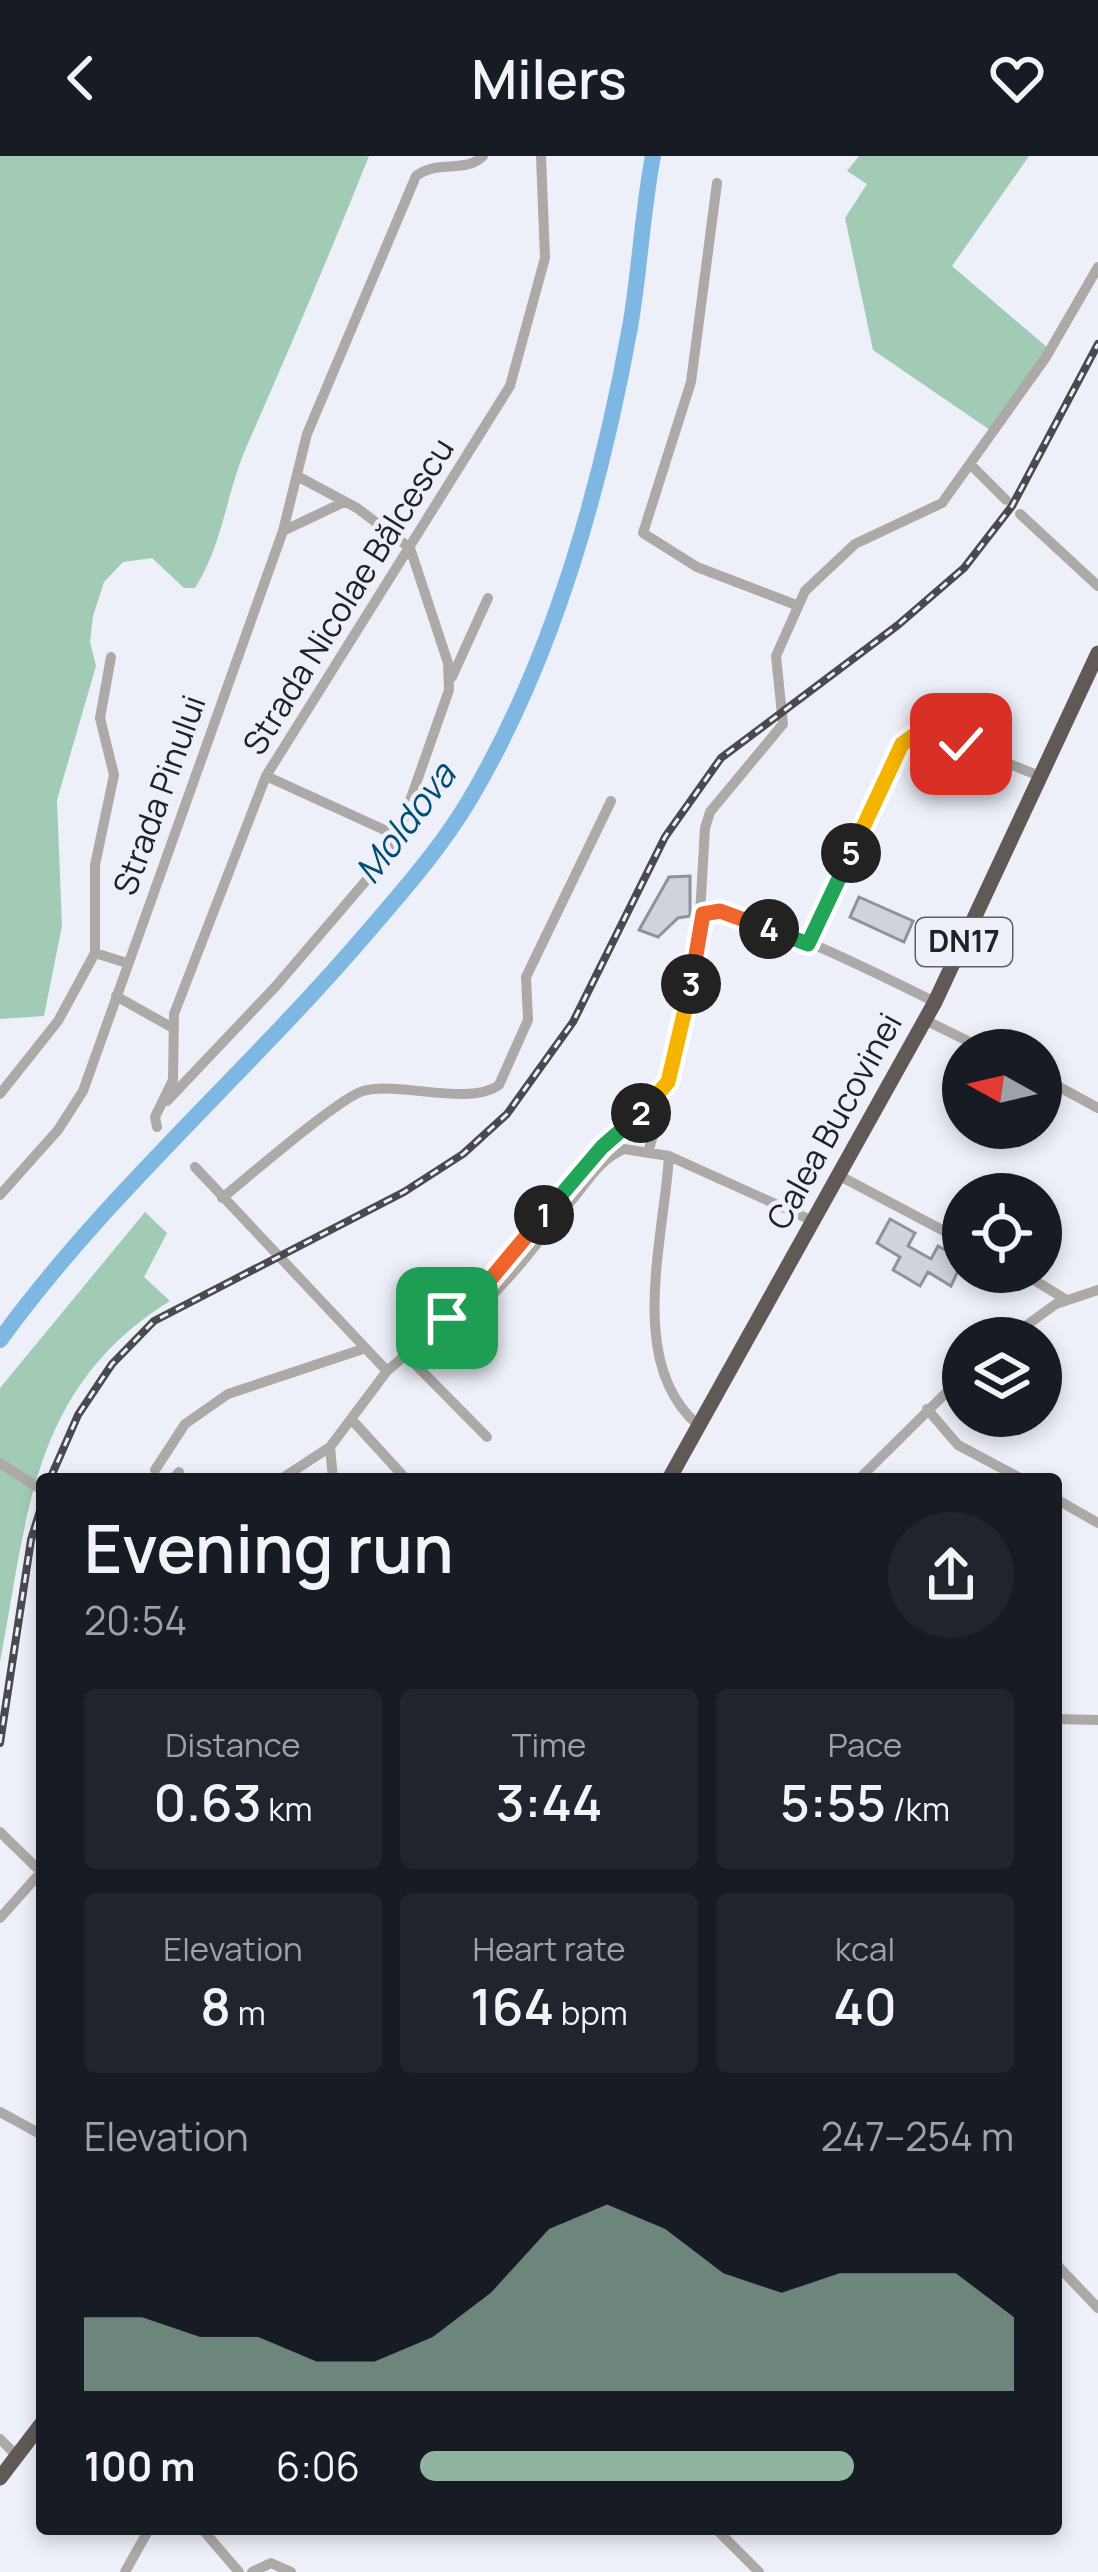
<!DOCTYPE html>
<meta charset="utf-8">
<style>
:root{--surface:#171b24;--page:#20242c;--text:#f1f3f6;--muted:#9ea1a6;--accent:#91b4a0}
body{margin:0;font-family:Manrope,sans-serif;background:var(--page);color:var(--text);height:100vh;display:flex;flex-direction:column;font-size:45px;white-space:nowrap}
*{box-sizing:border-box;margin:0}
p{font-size:39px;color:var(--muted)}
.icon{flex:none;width:66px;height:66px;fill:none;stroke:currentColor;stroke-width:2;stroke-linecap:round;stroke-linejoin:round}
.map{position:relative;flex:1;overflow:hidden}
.side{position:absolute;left:36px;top:1317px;width:1026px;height:1062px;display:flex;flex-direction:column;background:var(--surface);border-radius:12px;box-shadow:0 6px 18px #0003}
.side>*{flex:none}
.needle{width:78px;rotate:278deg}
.tools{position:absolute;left:942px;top:873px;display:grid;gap:24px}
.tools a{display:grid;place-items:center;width:120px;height:120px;border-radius:50%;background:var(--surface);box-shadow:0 6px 18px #0003;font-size:60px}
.pin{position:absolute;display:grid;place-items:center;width:102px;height:102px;color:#fff;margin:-51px;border-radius:24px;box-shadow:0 6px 18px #0006}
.km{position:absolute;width:60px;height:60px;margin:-30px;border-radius:50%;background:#222;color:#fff;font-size:33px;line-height:60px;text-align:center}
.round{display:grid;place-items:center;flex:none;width:126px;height:126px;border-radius:63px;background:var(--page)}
.headline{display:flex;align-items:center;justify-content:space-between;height:204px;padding:0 48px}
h1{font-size:66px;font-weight:600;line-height:90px}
.stats{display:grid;grid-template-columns:repeat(3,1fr);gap:18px;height:204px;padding:12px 48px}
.stats div{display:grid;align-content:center;border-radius:12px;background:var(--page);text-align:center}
.stats b{font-size:51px;font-weight:600}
.stats small{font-size:33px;font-weight:400}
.stats p{font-size:33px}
.chart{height:336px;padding:24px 48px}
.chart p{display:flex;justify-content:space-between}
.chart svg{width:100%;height:216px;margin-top:12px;fill:var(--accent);opacity:.7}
ul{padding:0 48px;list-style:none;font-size:39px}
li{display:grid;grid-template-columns:192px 144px 1fr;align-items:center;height:90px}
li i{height:30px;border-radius:15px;background:var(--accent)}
header{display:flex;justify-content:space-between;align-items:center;height:156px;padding:0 48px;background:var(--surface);font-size:54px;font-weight:600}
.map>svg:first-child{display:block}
.green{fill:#a1cbb5}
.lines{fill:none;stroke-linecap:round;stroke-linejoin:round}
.river{stroke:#7eb7e1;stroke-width:16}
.building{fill:#d1d3dc;stroke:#90929a;stroke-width:3}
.minor{stroke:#ada9a7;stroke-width:10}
.highway{stroke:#615956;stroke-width:15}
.rail-casing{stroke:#494a4e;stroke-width:8}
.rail{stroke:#eef0f9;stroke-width:3;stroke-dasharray:9;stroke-linecap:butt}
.split-1-casing{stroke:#fff;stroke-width:24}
.split-2-casing{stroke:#fff;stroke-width:24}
.split-3-casing{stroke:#fff;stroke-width:24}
.split-4-casing{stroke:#fff;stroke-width:24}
.split-5-casing{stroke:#fff;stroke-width:24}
.split-6-casing{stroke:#fff;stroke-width:24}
.split-7-casing{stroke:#fff;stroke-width:24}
.split-1{stroke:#f0652b;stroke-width:15}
.split-2{stroke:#22a559;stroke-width:15}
.split-3{stroke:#f5b400;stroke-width:15}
.split-4{stroke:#f0652b;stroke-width:15}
.split-5{stroke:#22a559;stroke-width:15}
.split-6{stroke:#f5b400;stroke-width:15}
.split-7{stroke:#22a559;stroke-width:15}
.labels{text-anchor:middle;stroke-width:9;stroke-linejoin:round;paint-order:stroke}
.shield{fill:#eef0f9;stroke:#5e6065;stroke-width:3}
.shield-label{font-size:30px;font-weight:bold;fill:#212225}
.street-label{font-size:33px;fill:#212225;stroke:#eef0f9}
.water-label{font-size:36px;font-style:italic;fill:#024d74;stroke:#eef0f9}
</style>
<header><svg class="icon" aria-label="back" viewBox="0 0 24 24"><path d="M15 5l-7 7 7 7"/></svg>Milers<svg class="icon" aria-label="heart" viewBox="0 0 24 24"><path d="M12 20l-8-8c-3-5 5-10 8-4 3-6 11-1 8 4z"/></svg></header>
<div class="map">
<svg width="1098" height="2416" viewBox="0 0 1098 2416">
<rect width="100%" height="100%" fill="#eef0f9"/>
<!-- green -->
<path class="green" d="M0,0h369c-39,98 -81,196 -123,292 -20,46 -23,96 -51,140h-11l-32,-30 -29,4 -19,20 -11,34 -3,26 6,24 -39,134 5,126 -18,90 -44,3z
M859,0h170l-77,110 96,82 -58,82 -117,-80 -28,-132 22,-34 -20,-13z
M145,1056l22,21 -23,44 26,24c-139,86 -142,215 -170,361v-274z"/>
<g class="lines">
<!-- river -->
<path class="river" d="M0,1184c106,-146 247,-267 365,-405 37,-43 76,-87 105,-136 84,-142 131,-311 160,-472 10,-57 12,-114 23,-171"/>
</g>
<!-- building -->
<path class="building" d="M690,720v40l-12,2 -20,19 -19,-7 30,-53z
M859,741l54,24 -9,21 -54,-25z
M890,1063l25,14 -7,13 23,13 7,-13 25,14 -12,26 -23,-14 -8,14 -27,-16 7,-13 -23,-14z"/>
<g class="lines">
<!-- minor -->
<path class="minor" d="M717,27l-26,199 -48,151 54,34 99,38
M972,310l34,34
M1020,358l78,72
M283,375l61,-29
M452,521l36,-79
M266,620l134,61
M703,757c37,-10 191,69 232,89
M807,788l102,-208 23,-3 110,44
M95,797v-88l19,-90 -14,-57 11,-61
M116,840l55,31
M925,864l61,30
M1041,921l57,31
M0,938l58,-73 37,-68 32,10
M167,945l109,-115 117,-137 56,-159 -1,-27 -38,-115 -53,-40 -58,-31
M157,971l-2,-10 18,-37 1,-66 92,-238 244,-390 35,-128 -4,-102
M649,993l30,-100 19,-100 7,-121 5,-16 73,-88 -7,-68 29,-65 50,-47 87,-41 104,-146 52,-90
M669,1000c-5,83 -43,208 29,269
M195,1011l192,204
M838,1019l125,66
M0,1039l58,-65 25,-39 200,-560 24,-97 109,-258c22,-17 49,-2 67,-20
M222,1042c25,-20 117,-100 141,-107 38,-10 106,16 136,-6l29,-65 -2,-43 85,-176
M1021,1116l44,27
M1009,1182l47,-34 42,-14
M408,1197c73,-28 116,-95 163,-152 16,-19 30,-43 53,-52l45,7 144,65
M405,1198l82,83
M927,1253l31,36 64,34
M352,1264l54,59
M330,1291l3,32
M0,1307l42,27
M155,1314l30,-46 43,-30 135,-45
M173,1323l6,-7
M281,1323l49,-32 57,-76 97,-84 118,-140 60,-57
M859,1323l104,-103
M1056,1343l42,24
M1056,1563l42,1
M0,1676l41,40
M0,1762l42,-47
M0,1956l42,23
M1056,2108l42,44
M0,2283l17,17
M202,2373l37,43
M716,2373l43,43
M125,2416l24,-43
M252,2416l19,-9 20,9"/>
<!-- highway -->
<path class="highway" d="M669,1323l266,-477 163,-349
M0,2322l42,-55"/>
<!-- rail casing -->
<g class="rail-casing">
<path id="rail" d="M50,1323l28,-64 34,-51 42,-43 250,-129 59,-38 44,-40 66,-92 92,-185 56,-79 177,-133 66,-57 48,-62 86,-162
M0,1587l31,-203 11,-36"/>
</g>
<!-- rail -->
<use href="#rail" class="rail"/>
</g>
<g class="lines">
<!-- split-1 casing -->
<g class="split-1-casing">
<path id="split-1" d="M447,1162l37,-31 60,-72"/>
</g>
<!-- split-2 casing -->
<g class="split-2-casing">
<path id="split-2" d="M544,1059l58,-68 39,-34"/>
</g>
<!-- split-3 casing -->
<g class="split-3-casing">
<path id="split-3" d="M641,957l27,-31 23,-98"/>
</g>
<!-- split-4 casing -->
<g class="split-4-casing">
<path id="split-4" d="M691,828l12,-70 17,-3 49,18"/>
</g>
<!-- split-5 casing -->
<g class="split-5-casing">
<path id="split-5" d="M769,773l39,15 43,-91"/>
</g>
<!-- split-6 casing -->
<g class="split-6-casing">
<path id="split-6" d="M851,697l51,-109 17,-12"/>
</g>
<!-- split-7 casing -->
<g class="split-7-casing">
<path id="split-7" d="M919,576l42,12"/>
</g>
<!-- split-1 -->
<use href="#split-1" class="split-1"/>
<!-- split-2 -->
<use href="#split-2" class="split-2"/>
<!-- split-3 -->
<use href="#split-3" class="split-3"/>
<!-- split-4 -->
<use href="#split-4" class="split-4"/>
<!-- split-5 -->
<use href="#split-5" class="split-5"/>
<!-- split-6 -->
<use href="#split-6" class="split-6"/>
<!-- split-7 -->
<use href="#split-7" class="split-7"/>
</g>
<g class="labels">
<!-- shield labels -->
<rect class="shield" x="916" y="762" width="96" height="48" rx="9"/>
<g class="shield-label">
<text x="964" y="796">DN17</text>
</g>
<!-- street labels -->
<g class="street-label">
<text transform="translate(348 440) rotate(-58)" y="12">Strada Nicolae Bălcescu</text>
<text transform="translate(159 639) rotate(-70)" y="12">Strada Pinului</text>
<text transform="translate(834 965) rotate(-61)" y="12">Calea Bucovinei</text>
</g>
<!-- water labels -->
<g class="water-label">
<text transform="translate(405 667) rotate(-53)" y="13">Moldova</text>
</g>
</g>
</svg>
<div class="tools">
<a><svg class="needle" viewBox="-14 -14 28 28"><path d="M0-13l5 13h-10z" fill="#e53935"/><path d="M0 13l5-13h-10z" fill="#9ea1a6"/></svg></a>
<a><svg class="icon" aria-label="locate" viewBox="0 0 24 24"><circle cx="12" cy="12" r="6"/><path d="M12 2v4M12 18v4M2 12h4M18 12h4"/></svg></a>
<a><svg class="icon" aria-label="layers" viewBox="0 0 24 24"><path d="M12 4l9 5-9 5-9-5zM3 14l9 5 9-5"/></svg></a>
</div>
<div class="pin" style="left:447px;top:1162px;background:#1e9e55"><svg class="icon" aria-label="arrive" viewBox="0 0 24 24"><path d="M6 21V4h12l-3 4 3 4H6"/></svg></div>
<div class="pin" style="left:961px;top:588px;background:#d93025"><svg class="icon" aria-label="check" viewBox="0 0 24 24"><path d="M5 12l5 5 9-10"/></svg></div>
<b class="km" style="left:544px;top:1059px">1</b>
<b class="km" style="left:641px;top:957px">2</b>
<b class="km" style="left:691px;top:828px">3</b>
<b class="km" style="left:769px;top:773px">4</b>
<b class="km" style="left:851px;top:697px">5</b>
<section class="side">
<div class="headline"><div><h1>Evening run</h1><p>20:54</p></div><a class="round"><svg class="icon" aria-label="share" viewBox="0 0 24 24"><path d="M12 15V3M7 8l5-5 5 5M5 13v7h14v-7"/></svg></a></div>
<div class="stats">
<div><p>Distance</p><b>0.63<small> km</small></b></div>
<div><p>Time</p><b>3:44</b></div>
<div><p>Pace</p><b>5:55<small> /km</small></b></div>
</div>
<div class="stats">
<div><p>Elevation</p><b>8<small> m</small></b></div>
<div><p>Heart rate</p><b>164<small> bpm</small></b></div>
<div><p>kcal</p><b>40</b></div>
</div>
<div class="chart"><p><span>Elevation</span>247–254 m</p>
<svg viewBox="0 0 160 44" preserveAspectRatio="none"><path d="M0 44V29L10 29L20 33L30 33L40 38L50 38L60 33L70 24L80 11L90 6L100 11L110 20L120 24L130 20L140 20L150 20L160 29V44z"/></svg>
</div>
<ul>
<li><b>100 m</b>6:06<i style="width:73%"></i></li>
</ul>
</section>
</div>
